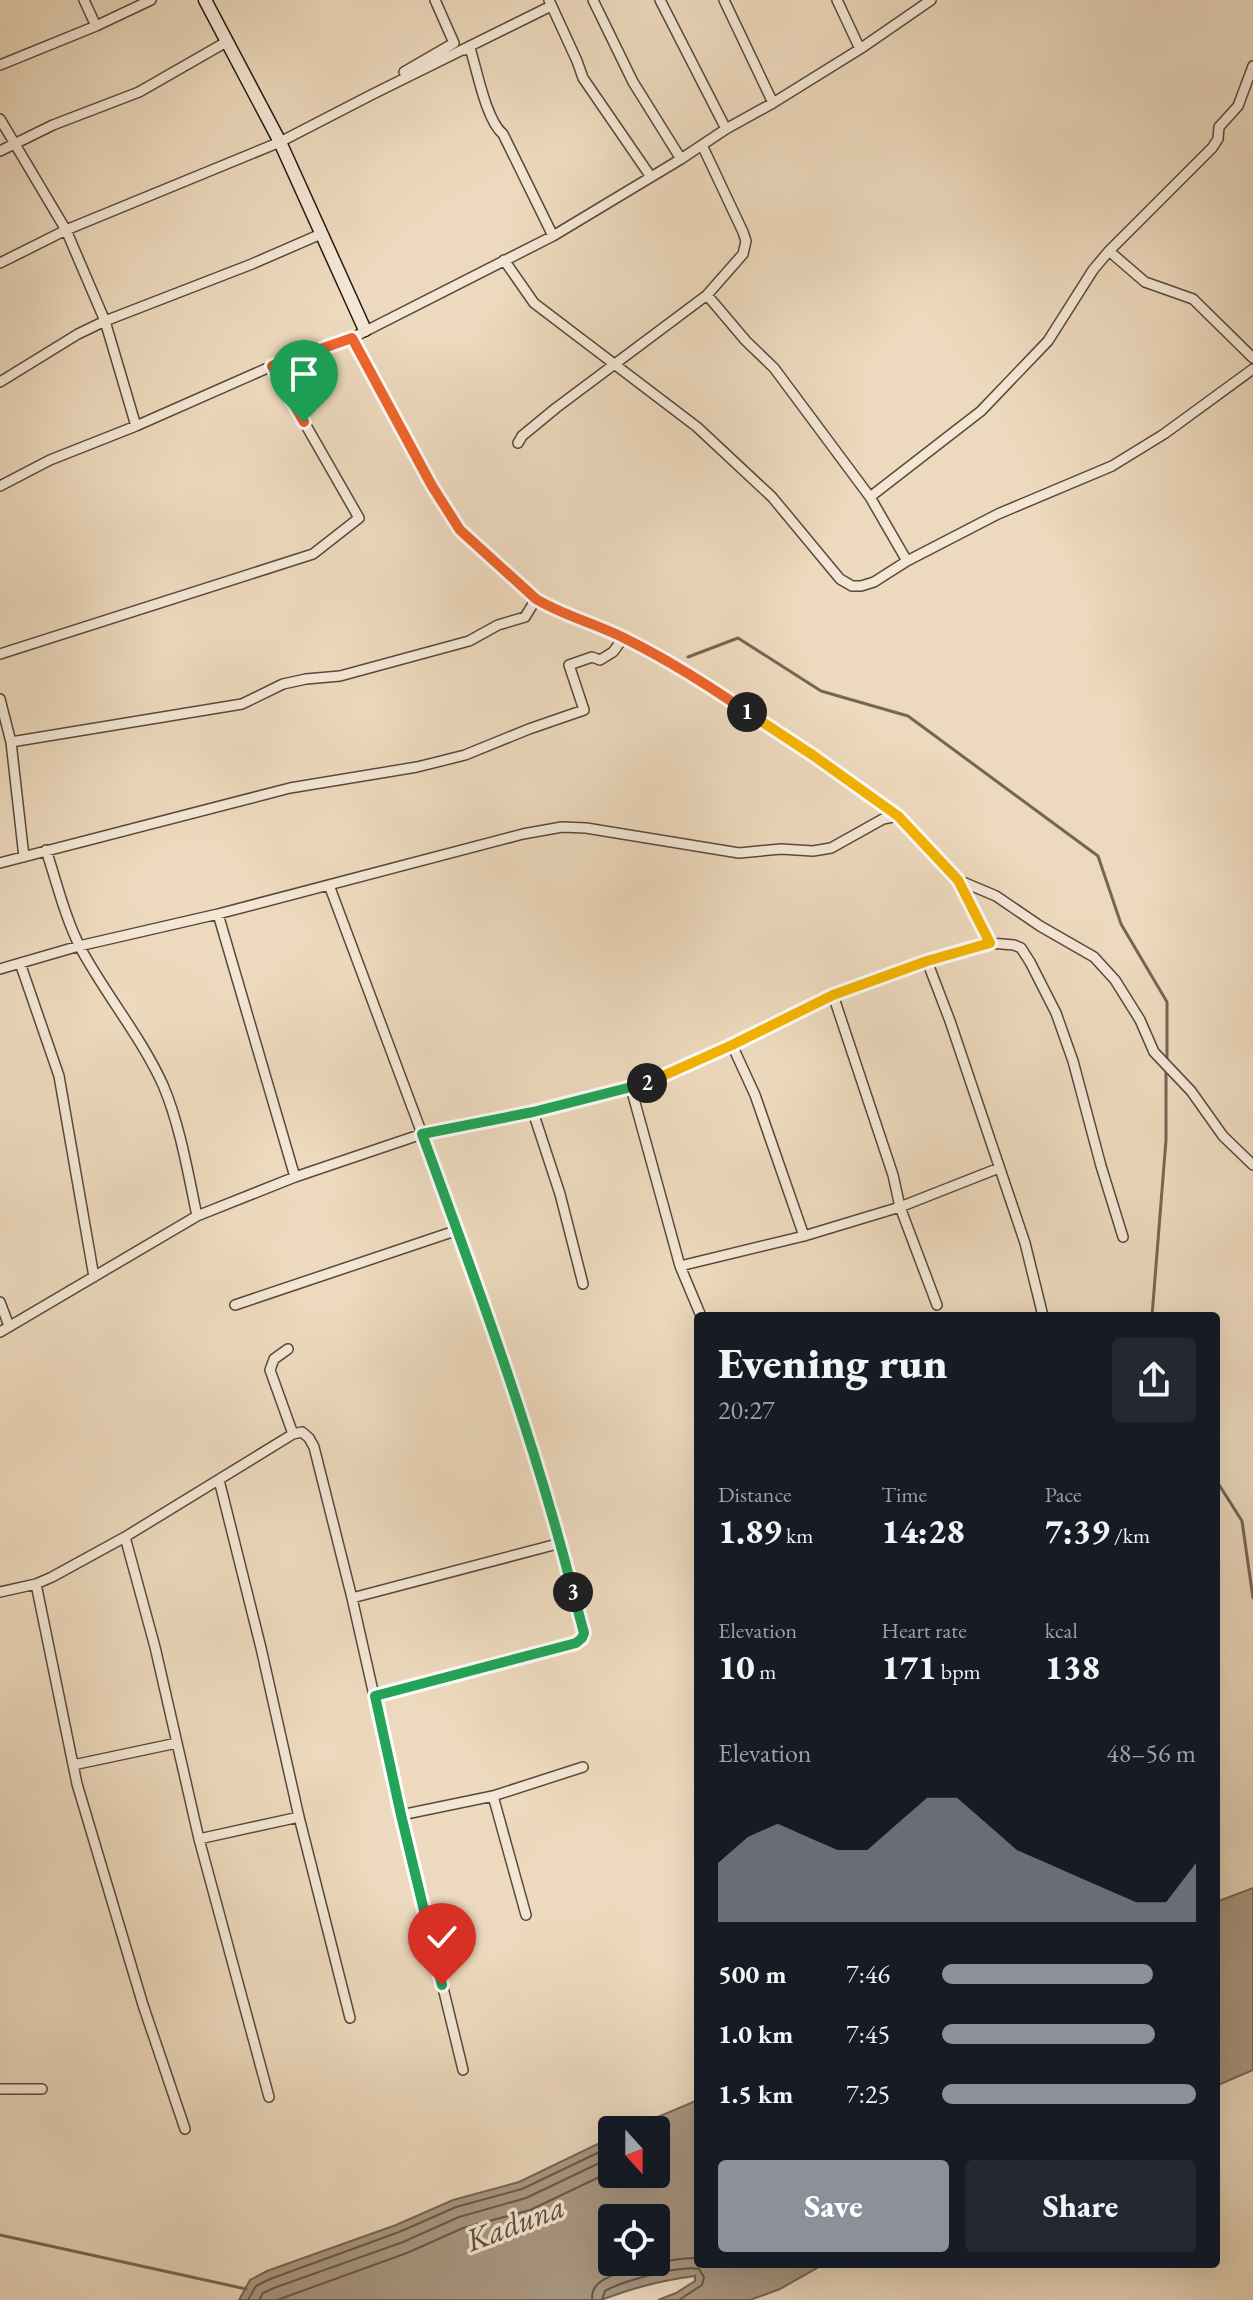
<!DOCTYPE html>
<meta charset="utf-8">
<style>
:root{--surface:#171b24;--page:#242831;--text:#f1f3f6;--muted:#9ea1a6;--accent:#8c9099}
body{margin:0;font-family:"EB Garamond",serif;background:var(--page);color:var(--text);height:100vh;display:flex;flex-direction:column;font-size:30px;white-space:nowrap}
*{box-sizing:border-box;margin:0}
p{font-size:26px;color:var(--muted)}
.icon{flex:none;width:44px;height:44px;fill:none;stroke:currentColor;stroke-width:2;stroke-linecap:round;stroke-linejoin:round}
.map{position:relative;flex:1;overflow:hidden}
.side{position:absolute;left:694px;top:1312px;width:526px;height:956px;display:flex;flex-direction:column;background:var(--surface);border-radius:8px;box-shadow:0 8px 32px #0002}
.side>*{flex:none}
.needle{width:52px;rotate:159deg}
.fabs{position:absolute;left:598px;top:2116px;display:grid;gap:16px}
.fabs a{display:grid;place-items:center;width:72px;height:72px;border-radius:8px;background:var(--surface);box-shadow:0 8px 32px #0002;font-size:40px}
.pin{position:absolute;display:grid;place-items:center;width:68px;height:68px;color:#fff;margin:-82px -34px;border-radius:50% 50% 50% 0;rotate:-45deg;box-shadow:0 0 8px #0007}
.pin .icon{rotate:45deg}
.km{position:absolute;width:40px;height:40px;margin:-20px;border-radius:50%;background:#222;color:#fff;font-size:22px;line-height:40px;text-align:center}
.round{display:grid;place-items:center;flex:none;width:84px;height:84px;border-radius:8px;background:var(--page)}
.head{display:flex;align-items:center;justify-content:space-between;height:136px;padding:0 24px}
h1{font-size:44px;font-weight:800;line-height:60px}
.metrics{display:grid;grid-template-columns:repeat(3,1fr);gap:12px;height:136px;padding:8px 24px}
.metrics div{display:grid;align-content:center}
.metrics b{font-size:34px;font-weight:800}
.metrics small{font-size:22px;font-weight:400}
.metrics p{font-size:22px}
.chart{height:224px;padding:16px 24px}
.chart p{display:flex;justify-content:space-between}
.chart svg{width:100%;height:144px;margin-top:8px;fill:var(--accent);opacity:.7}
.action{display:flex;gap:16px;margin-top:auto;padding:16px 24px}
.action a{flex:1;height:92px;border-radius:8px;background:var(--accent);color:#fff;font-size:32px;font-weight:800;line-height:92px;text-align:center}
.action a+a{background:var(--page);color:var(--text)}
ul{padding:0 24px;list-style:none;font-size:26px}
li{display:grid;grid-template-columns:128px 96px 1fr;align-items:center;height:60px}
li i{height:20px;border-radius:10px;background:var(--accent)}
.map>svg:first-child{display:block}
.water{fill:#aa9882;stroke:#766554;stroke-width:2;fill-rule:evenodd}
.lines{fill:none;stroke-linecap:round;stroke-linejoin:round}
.shore{stroke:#685849;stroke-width:2}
.stream{stroke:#766554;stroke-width:3}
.street-casing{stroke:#58493b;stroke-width:12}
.secondary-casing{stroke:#271910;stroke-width:15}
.street{stroke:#f3e6d4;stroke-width:9}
.secondary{stroke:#f3e6d4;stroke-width:12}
.split-1-casing{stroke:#fff;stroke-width:16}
.split-2-casing{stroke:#fff;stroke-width:16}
.split-3-casing{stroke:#fff;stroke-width:16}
.split-4-casing{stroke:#fff;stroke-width:16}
.split-1{stroke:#f0652b;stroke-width:10}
.split-2{stroke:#f5b400;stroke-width:10}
.split-3{stroke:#22a559;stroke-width:10}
.split-4{stroke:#22a559;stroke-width:10}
.labels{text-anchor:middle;stroke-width:7;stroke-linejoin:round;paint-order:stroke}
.water-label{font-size:32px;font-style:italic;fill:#5b4c3e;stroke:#f3e6d4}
</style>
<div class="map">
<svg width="1253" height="2300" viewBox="0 0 1253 2300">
<rect width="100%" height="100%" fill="#edd9bd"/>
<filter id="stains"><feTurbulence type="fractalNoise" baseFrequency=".0025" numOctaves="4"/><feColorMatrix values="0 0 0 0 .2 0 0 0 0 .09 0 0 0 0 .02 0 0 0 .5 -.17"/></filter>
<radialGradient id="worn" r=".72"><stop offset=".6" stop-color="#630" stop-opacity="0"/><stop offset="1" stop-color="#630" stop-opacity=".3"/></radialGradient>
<!-- water -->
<path class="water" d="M1253,1888v182l-37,16v-184z
M698,2100v164h126l-44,25 -30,11h-92l18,-7 19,-12v-5c-33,4 -63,12 -94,24h-362l11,-20 17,-9 129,-46 57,-25 66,-18 93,-45v37h44v-44h-29zM612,2218h44v44h-44z"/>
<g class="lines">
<!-- shore -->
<path class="shore" d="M248,2300l8,-14 14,-7 129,-47 57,-25 66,-18 90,-43
M259,2300l4,-7 11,-5 129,-46 56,-25 67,-19 86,-41
M277,2300l130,-47 56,-25 67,-18 82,-39
M592,2300c0,-7 1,-12 7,-17 14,-13 80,-26 99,-25
M602,2300l3,-9c17,-10 76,-26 94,-22l5,8 -2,8 -23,15"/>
<!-- stream -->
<path class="stream" d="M688,657l50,-19 83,53 87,25 190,140 23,68 46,78v59
M1152,1316l14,-176v-72
M1216,1480l26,41 11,77
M0,2235l246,54"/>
<!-- street casing -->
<g class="street-casing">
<path id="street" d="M84,0l12,26
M549,0l28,61 6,17 68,99
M593,0l40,82 48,77
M660,0l66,129
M724,0l49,103
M837,0l23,49
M464,50l6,-2c7,22 16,72 33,86l50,102
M0,65l96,-39 55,-26
M404,72l50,-29 -19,-43
M0,119l66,111 39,91 31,105
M0,151l53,-26 86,-33 89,-51
M1109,251l36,31 48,17 60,59
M504,260l30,43 163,124 75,70 68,82 12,7h9l13,-4 33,-21 91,-47 114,-48 52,-32 89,-65
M0,263l66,-33 214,-88 93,-48 178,-88
M707,295l39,46 28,27 96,129 37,64
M352,338l80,148 28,44 76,69 13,8 75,30 75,42 115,77 84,60 60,64 32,63 24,2 7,3 9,14 26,51 17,48 28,105 22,71
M0,382l78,-48 27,-13 147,-57 69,-30
M518,443l4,-7 34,-28 151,-113 36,-41 3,-13 -3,-9 -41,-87
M0,486l50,-26 86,-34 136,-60 80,-28 201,-102 128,-77 45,-30 47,-26 87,-54 71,-49
M870,497l111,-86 67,-70 45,-71 16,-19 103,-103 6,-9 1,-12 19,-21 15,-40
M0,654l313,-100 46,-36 -87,-152
M0,699l11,43 13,115
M11,742l231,-38 41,-20 23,-5 34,-3 129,-35 29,-16 27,-8 11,-18
M46,850c11,33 19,68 35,99 25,46 60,88 82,136 17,40 25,88 34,131
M0,863l290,-75 127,-21 48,-12 64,-26 55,-19 -15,-45 23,-8 8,3 13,-8 11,-15
M958,880l38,16 44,30 54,31 21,23 25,40 14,32 37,39 32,45 30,29
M329,885l129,345 93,275 33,128c-3,11 -16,13 -25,16l-184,47
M218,914l77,263
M927,961l23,60 75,222 18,73
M20,963l39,113 35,201
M0,969l79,-23 139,-32 305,-80 39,-7 24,1 153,25 42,-4 32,2 18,-3 52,-29 15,-3
M833,995l60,180 7,32 37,98
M732,1045l23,50 49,141
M631,1088l49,178 21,50
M533,1112l27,82 23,90
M680,1266l124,-30 96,-29 99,-39
M0,1302l9,24
M235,1305l223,-75
M0,1332l197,-116 98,-39 127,-43 111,-22 65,-17 40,-8 94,-42 101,-50 94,-34 63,-18
M288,1349l-14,10 -4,11 23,64
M219,1480l42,168 38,169 51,201
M125,1537l30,110 44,192 70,258
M36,1584l41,200 66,221 42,124
M0,1592l36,-8 16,-7 73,-40 168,-103 9,-2 7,6 5,9 38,151 49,217 62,255
M352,1598l209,-55
M73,1765l104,-22
M493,1796l33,119
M401,1815l92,-19 90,-29
M199,1839l100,-22
M0,2089h42"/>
</g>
<!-- secondary casing -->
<g class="secondary-casing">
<path id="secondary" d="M205,0l75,142 85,188"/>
</g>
<!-- street -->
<use href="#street" class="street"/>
<!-- secondary -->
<use href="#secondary" class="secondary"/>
</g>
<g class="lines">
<!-- split-1 casing -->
<g class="split-1-casing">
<path id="split-1" d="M304,422l-32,-56 80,-28 80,148 28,44 76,69c28,17 61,25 90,40 42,21 82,46 121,73"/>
</g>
<!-- split-2 casing -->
<g class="split-2-casing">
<path id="split-2" d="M647,1083l85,-38 101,-50 94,-34 63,-18 -32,-63 -60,-64 -84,-60 -67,-44"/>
</g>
<!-- split-3 casing -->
<g class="split-3-casing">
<path id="split-3" d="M573,1592c-39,-154 -96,-308 -151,-458l111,-22 114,-29"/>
</g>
<!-- split-4 casing -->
<g class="split-4-casing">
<path id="split-4" d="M442,1985l-41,-170 -26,-119 201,-53 6,-5 2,-5 -11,-41"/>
</g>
<!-- split-1 -->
<use href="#split-1" class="split-1"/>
<!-- split-2 -->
<use href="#split-2" class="split-2"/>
<!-- split-3 -->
<use href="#split-3" class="split-3"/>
<!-- split-4 -->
<use href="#split-4" class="split-4"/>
</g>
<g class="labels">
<!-- water labels -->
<g class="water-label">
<text transform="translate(515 2223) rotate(-21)" y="11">Kaduna</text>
</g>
</g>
<rect width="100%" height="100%" filter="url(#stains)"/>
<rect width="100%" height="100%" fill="url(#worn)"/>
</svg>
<div class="fabs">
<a><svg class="needle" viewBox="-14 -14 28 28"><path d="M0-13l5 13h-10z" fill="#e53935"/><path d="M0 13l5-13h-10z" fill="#9ea1a6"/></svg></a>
<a><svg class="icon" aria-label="locate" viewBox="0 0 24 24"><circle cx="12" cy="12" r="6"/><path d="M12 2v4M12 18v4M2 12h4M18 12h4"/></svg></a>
</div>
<div class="pin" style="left:304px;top:422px;background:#1e9e55"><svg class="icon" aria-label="arrive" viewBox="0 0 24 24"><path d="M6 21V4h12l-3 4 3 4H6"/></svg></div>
<div class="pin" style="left:442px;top:1985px;background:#d93025"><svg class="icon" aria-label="check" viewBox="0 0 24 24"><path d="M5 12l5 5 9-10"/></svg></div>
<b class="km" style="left:747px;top:712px">1</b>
<b class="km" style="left:647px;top:1083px">2</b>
<b class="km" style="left:573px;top:1592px">3</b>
<section class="side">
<div class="head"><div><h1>Evening run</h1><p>20:27</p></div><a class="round"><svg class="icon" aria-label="share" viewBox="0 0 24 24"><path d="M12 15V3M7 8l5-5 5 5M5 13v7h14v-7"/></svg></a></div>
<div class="metrics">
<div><p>Distance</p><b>1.89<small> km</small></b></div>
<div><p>Time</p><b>14:28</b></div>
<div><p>Pace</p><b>7:39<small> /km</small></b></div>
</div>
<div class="metrics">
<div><p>Elevation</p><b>10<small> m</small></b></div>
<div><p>Heart rate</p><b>171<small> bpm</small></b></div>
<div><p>kcal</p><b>138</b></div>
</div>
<div class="chart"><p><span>Elevation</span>48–56 m</p>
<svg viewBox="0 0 160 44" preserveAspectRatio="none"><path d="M0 44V26L10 18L20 14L30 18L40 22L50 22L60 14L70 6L80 6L90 14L100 22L110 26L120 30L130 34L140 38L150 38L160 26V44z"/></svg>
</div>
<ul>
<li><b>500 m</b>7:46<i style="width:83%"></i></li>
<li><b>1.0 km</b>7:45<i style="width:84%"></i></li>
<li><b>1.5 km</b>7:25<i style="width:100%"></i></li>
</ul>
<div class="action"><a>Save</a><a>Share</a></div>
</section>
</div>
